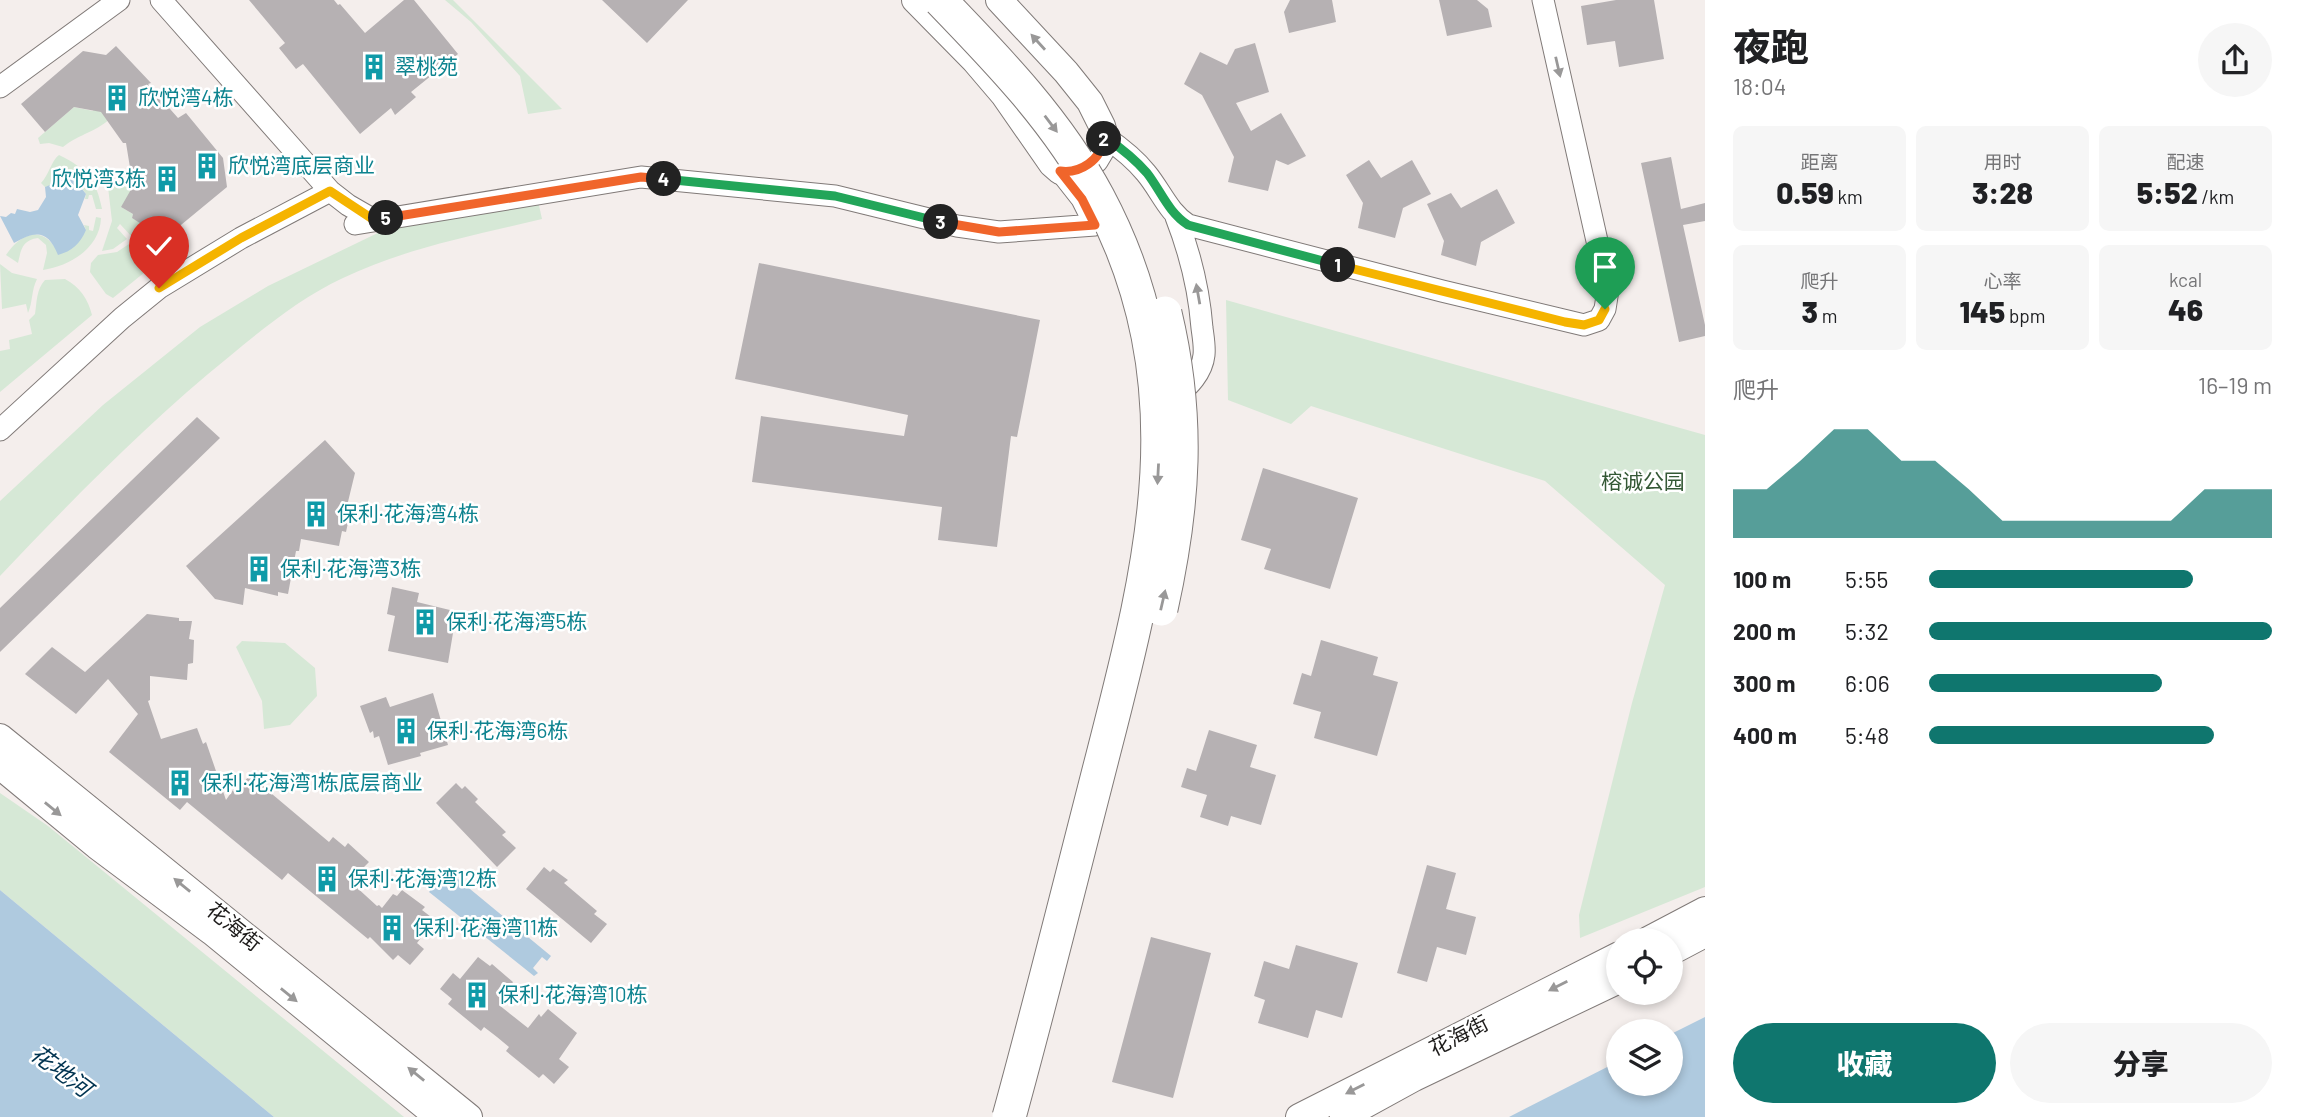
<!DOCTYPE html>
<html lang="zh">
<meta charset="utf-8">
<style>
:root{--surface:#fff;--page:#f6f6f6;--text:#202124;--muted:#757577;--accent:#0f766e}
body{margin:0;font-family:Barlow,"Noto Sans SC",sans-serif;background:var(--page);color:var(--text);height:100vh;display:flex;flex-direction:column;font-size:26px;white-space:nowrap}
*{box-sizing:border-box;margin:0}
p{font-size:23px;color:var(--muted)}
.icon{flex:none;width:38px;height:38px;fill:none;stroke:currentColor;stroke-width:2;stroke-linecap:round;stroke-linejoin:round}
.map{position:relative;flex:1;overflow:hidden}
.drawer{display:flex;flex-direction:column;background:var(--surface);width:595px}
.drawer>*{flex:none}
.fabs{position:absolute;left:1606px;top:928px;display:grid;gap:14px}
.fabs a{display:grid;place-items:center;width:77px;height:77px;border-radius:50%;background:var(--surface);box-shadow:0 4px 10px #0003;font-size:35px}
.pin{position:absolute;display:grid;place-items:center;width:60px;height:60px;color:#fff;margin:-72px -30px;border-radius:50% 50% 50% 0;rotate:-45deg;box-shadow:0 0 7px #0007}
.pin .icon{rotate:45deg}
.km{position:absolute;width:35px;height:35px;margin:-18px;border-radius:50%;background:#222;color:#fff;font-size:19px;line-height:35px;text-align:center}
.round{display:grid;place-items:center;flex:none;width:74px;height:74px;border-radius:37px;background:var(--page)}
.headline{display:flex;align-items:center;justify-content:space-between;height:119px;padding:0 28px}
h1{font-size:38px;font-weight:800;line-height:52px}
.figures{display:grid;grid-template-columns:repeat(3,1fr);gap:10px;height:119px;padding:7px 28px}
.figures div{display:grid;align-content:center;border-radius:10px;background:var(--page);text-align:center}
.figures b{font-size:30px;font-weight:800}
.figures small{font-size:19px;font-weight:400}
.figures p{font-size:19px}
.chart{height:196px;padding:14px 28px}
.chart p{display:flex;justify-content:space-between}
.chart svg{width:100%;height:126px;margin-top:7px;fill:var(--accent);opacity:.7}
.cta{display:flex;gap:14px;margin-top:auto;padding:14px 28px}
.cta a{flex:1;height:80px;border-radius:42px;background:var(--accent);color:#fff;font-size:28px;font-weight:800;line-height:80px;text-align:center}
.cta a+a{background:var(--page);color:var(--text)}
ul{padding:0 28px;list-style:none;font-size:23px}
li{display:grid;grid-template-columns:112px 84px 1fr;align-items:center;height:52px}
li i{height:18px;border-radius:9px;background:var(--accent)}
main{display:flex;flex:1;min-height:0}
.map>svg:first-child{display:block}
.green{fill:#d6e8d6}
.water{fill:#afcadf}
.building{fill:#b6b1b3}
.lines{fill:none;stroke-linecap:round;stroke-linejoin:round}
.minor-casing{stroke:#807a78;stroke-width:23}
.tertiary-casing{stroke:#807a78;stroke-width:28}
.minor{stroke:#fff;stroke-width:21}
.tertiary{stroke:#fff;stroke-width:26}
.primary-bridge-casing{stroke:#807a78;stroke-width:35;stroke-linecap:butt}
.primary-bridge{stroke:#fff;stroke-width:33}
.oneway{fill:#999898}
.split-1-casing{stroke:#fff;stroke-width:14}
.split-2-casing{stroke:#fff;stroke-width:14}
.split-3-casing{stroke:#fff;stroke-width:14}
.split-4-casing{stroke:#fff;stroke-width:14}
.split-5-casing{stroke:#fff;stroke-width:14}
.split-6-casing{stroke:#fff;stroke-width:14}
.split-1{stroke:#f5b400;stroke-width:9}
.split-2{stroke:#22a559;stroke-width:9}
.split-3{stroke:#f0652b;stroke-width:9}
.split-4{stroke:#22a559;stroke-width:9}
.split-5{stroke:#f0652b;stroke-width:9}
.split-6{stroke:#f5b400;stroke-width:9}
.labels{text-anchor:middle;stroke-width:5;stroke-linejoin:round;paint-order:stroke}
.culture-label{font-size:21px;fill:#0d838f;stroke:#fff;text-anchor:start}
.park-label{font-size:21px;fill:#345835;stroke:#fff}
.street-label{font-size:21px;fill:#1d1b1a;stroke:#fff}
.water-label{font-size:23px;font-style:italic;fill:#003350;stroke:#fff}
</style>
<main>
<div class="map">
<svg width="1705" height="1117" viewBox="0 0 1705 1117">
<rect width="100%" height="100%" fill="#f4eeec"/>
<!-- green -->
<path class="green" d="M445,0h8l109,109 -34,5 -8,-38 -49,-54z
M95,104l18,12c-14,15 -34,18 -50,31l-14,-4 -9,1 -2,-6 36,-31 19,4z
M59,155c28,14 37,24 43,54h-6l-4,-14h-3l-1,4h-3l1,-5 -10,-14 -19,-5 -7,11 -5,1 -4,-4c8,-8 10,-22 18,-28z
M131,172l13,21 -23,14 12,7 -1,4 14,8 3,-3 13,6 -5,6 -25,2 -12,-13 -3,4 10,11 -14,10 -11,2 10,-30 -4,-34 9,-9z
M536,192l6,27c-67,16 -136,29 -199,59 -41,19 -78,49 -113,78 -83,67 -157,143 -230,220v-75l103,-96 97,-78 68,-41 118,-57z
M96,217l5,1c-1,30 -31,48 -58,52l4,-17 -1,-8 -8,-7c-16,2 -17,12 -20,25l-12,-8c12,-18 32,-31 48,-9l32,-16 -2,-5 5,1v4l4,1z
M170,234l7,12 -64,52 -7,-4 -16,-22 1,-9 7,-8 19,-3 15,-10z
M0,264l12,9 25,6c-6,12 -4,23 -9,34l-2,-9 -24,5z
M65,279c15,8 23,20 27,36l-92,77v-41l10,-2 -1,-9 23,-6 -3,-14 6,-6c2,-12 1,-24 10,-34z
M1226,300l479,135v452l-125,51 -1,-23 53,-212 33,-118 -120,-104 -234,-75 -20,18 -63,-24z
M242,641l43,2 30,25 2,28 -27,29 -26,4 -2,-28 -26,-54z
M0,793l48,33 356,291h-130l-274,-227z"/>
<!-- water -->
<path class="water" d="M58,169l12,5 16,20 -8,21 8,15c-6,14 -14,21 -28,25 -10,-25 -22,-25 -44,-12l-14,-27 6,1 5,-4 4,1 2,-5 13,3 8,-2 8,-13 -1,-10 5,-2z
M447,870l104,86 -4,5 -5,-4 -9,11 5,5 -4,3 -105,-84z
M0,890l274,227h-274z
M1705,1017v100h-196l110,-56v22h52v-49z"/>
<!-- building -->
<path class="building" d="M249,0h85l4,5 2,-1 25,29 39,-33h10l44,54 -47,38 5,5 -21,18 -4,-7 -31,26 -57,-70 -7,5 -17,-21 6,-5z
M602,0h86l-41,43z
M1290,0h42l4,22 -47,11 -5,-21z
M1439,0h38l11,9 4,18 -45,9z
M1616,0h38l10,59 -45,8 -4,-26 -28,4 -6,-39z
M1255,43l14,49 -33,11 15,28 30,-18 25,43 -18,9 -12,-5 -8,31 -40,-9 6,-25 -32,-62 -18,-11 16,-32 27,13 8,-16z
M116,46l35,37 -3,1 30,34 8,-5 37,45 4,29 -57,47 -21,-11 -3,4 -14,-9 1,-4 -12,-7 12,-21 -7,-43h-3l-22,-31 -27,-5 -29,25 -24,-28 62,-53 23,4z
M1671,157l10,52 24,-6v18l-22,4 22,100v11l-26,6 -38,-179z
M1369,160l12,18 31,-18 19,34 -28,14 -8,30 -37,-10 5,-25 -17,-28z
M1497,189l18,34 -34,19 -5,24 -35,-11 3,-14 -17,-37 24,-11 10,15z
M759,263l281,57 -23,117 -6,-1 -14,111 -59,-7 4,-33 -190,-25 9,-66 143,20 4,-21 -173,-36z
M197,417l23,21 -220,214v-44z
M325,440l30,33 -9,37 4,1 -1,7 -3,14 -4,-1 -3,15 -38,-7 -2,12h-3l-8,43 -10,-2v4l-33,-8 -2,17 -28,-6 -29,-33z
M1263,468l95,30 -28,91 -66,-20 7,-20 -30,-9z
M392,587l27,6 -2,9 37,9 -4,16h4l-6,36 -60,-12 7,-35 -8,-2z
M147,614l32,4v3h13l-3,18 5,1 -1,23 -5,1 -1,16 -37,-4v24l-2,1 13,38 36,-11 6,16 3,-2 20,58 14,-20 4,2 5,-6 6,5 2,-4 17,14 -2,3 57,48 4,-5 12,10 3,-4 21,19 -7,7 3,3 -11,13 23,21 2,-1 3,3 11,-14 4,2 5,-6 23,17 -3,3 13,10 -18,23 7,6 -14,16 -12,-10 -5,5 -23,-23 -2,2 -80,-66 -6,7 -95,-78 -7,8 -71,-58 29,-38 -30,-35 -32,35 -51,-40 27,-27 33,25z
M1321,640l57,17 -5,18 25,7 -21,74 -63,-18 7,-26 -28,-8 9,-31 9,3z
M433,693l15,52 -28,8 1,3 -33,9 -9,-29 -5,2 -1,-7 -3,2 -10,-27 26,-9 4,10z
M1209,730l48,15 -7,22 26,8 -15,50 -30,-9 -3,10 -28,-9 7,-22 -26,-8 6,-19 9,3z
M456,783l6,6 3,-3 13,13 -3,3 31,30 -4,3 14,13 -19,19 -61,-64z
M1427,865l29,8 -10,36 30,8 -10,38 -29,-8 -10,35 -30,-9z
M544,867l6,5 3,-3 15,11 -4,3 33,28 -3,3 13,10 -16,19 -65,-54z
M1151,937l60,16 -38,145 -61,-16z
M1296,945l62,18 -16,55 -26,-8 -8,28 -50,-15 7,-23 -11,-4 10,-35 25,8z
M478,957l12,9 2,-2 21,18 -4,6 2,4 -12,13 29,23 11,-14 2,3 7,-8 29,24 -18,26 10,8 -15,17 -11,-10 -4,4 -33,-27 3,-4 -12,-10 -13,-10 -3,4 -33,-27 4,-5 -12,-10 13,-16 7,6z"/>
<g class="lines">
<!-- minor casing -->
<g class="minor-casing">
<path id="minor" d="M161,0l169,191 18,14 26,15
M0,87l119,-87
M1105,137c16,11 29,21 41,36 15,18 22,39 42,52l254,66 142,34 15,-5 6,-11 3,-19 -65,-290
M1060,171l22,28 8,16
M355,224l286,-47 194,19 122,30 42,6 96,-7
M1174,399c13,-12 28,-25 30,-44 1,-9 -1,-19 -2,-27 -3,-39 -12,-75 -26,-111
M0,430l122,-112 37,-30 82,-50 89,-47"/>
</g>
<!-- tertiary casing -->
<g class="tertiary-casing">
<path id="tertiary" d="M915,0l60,61 29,34 48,69 8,7 8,1 15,-5 12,-7 9,-15 1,-8 -3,-11 -12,-24 -24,-30 -67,-72
M0,737l469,380
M0,766l97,80 115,86 226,185
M1648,940l57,-30
M1671,952l34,-18
M1299,1117l320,-162
M1343,1117l71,-39 205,-98"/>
</g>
<!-- minor -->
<use href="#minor" class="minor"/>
<!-- tertiary -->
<use href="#tertiary" class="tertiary"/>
<!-- primary-bridge casing -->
<g class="primary-bridge-casing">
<path id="primary-bridge" d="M940,0c59,61 118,122 158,197 107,201 48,388 -4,593 -28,109 -55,218 -85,327
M1161,609c23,-104 29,-191 4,-296"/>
</g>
<!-- primary-bridge -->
<use href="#primary-bridge" class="primary-bridge"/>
</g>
<!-- one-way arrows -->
<defs><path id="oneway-solid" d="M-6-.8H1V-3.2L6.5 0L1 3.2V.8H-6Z" transform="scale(1.75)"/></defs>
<g class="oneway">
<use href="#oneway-solid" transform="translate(1038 42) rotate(-132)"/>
<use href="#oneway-solid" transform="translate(1558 67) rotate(77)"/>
<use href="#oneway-solid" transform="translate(1051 124) rotate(53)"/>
<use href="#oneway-solid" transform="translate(1198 294) rotate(-100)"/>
<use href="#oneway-solid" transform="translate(1158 474) rotate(93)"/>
<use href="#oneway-solid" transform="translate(1163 600) rotate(-77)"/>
<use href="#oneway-solid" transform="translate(53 809) rotate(39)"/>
<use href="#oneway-solid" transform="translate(182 885) rotate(-141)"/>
<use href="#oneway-solid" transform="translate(1558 986) rotate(153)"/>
<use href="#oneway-solid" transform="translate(289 995) rotate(39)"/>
<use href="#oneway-solid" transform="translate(416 1074) rotate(-141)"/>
<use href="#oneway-solid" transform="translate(1355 1089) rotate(153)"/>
</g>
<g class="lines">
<!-- split-1 casing -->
<g class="split-1-casing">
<path id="split-1" d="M1338,265l227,57 19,3 15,-5 6,-11"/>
</g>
<!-- split-2 casing -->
<g class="split-2-casing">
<path id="split-2" d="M1104,139l1,-2c16,11 29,21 42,36 14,18 21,39 41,52l150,40"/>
</g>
<!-- split-3 casing -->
<g class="split-3-casing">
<path id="split-3" d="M941,222l58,10 96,-7 -13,-26 -22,-28c20,3 41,-11 44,-32"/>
</g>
<!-- split-4 casing -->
<g class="split-4-casing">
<path id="split-4" d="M664,179l171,17 106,26"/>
</g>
<!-- split-5 casing -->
<g class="split-5-casing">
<path id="split-5" d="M386,218l255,-41 23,2"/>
</g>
<!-- split-6 casing -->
<g class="split-6-casing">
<path id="split-6" d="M159,288l82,-50 89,-47 44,29 12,-2"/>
</g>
<!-- split-1 -->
<use href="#split-1" class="split-1"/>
<!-- split-2 -->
<use href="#split-2" class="split-2"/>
<!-- split-3 -->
<use href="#split-3" class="split-3"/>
<!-- split-4 -->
<use href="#split-4" class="split-4"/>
<!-- split-5 -->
<use href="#split-5" class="split-5"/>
<!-- split-6 -->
<use href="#split-6" class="split-6"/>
</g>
<!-- icons -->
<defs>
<g id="building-bare" transform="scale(2.1)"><path d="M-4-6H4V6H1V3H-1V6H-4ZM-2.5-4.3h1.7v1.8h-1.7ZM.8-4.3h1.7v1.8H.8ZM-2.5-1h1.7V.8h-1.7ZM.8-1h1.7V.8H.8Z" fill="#0f9aa8" stroke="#fff" stroke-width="2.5" paint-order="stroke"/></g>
</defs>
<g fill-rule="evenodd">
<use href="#building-bare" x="374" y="67"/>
<use href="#building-bare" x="117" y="98"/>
<use href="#building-bare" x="207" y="166"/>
<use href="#building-bare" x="167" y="179"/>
<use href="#building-bare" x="316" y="514"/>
<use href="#building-bare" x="259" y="569"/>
<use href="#building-bare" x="425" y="622"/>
<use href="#building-bare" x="406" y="731"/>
<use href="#building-bare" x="180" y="783"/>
<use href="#building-bare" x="327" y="879"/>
<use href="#building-bare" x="392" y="928"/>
<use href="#building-bare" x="477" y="995"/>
</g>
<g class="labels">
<!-- culture labels -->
<g class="culture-label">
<text x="395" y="74">翠桃苑</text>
<text x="138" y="105">欣悦湾4栋</text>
<text x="228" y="173">欣悦湾底层商业</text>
<text x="146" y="186" text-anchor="end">欣悦湾3栋</text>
<text x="337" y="521">保利·花海湾4栋</text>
<text x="280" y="576">保利·花海湾3栋</text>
<text x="446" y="629">保利·花海湾5栋</text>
<text x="427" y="738">保利·花海湾6栋</text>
<text x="201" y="790">保利·花海湾1栋底层商业</text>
<text x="348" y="886">保利·花海湾12栋</text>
<text x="413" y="935">保利·花海湾11栋</text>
<text x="498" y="1002">保利·花海湾10栋</text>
</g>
<!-- park labels -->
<g class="park-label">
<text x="1643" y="489">榕诚公园</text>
</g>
<!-- street labels -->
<g class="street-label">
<text transform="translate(234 927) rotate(39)" y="7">花海街</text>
<text transform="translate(1459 1036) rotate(-27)" y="7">花海街</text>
</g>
<!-- water labels -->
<g class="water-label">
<text transform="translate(61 1071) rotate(37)" y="8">花地河</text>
</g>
</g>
</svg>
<div class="fabs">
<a><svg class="icon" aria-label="locate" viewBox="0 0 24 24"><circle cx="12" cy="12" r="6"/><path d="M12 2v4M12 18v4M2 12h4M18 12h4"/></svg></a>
<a><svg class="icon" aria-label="layers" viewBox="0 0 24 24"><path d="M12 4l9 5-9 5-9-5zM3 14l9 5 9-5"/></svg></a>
</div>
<div class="pin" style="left:1605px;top:309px;background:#1e9e55"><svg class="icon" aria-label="arrive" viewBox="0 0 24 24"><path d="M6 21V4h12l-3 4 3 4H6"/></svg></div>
<div class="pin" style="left:159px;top:288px;background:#d93025"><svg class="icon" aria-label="check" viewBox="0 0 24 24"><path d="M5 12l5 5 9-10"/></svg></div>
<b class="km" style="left:1338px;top:265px">1</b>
<b class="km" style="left:1104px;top:139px">2</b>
<b class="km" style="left:941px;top:222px">3</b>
<b class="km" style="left:664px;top:179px">4</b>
<b class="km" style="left:386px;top:218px">5</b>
</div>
<section class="drawer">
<div class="headline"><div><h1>夜跑</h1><p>18:04</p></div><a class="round"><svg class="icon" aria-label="share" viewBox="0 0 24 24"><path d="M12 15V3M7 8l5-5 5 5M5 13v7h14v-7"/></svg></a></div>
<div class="figures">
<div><p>距离</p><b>0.59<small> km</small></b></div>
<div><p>用时</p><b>3:28</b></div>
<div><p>配速</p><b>5:52<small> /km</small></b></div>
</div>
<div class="figures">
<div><p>爬升</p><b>3<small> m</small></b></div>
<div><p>心率</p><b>145<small> bpm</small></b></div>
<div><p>kcal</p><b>46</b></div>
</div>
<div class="chart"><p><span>爬升</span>16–19 m</p>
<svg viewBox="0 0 160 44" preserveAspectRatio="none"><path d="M0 44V27L10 27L20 17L30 6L40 6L50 17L60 17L70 27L80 38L90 38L100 38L110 38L120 38L130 38L140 27L150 27L160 27V44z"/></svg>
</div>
<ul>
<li><b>100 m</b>5:55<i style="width:77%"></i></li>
<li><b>200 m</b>5:32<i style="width:100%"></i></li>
<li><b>300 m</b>6:06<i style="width:68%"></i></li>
<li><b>400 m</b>5:48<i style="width:83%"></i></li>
</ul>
<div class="cta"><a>收藏</a><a>分享</a></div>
</section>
</main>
